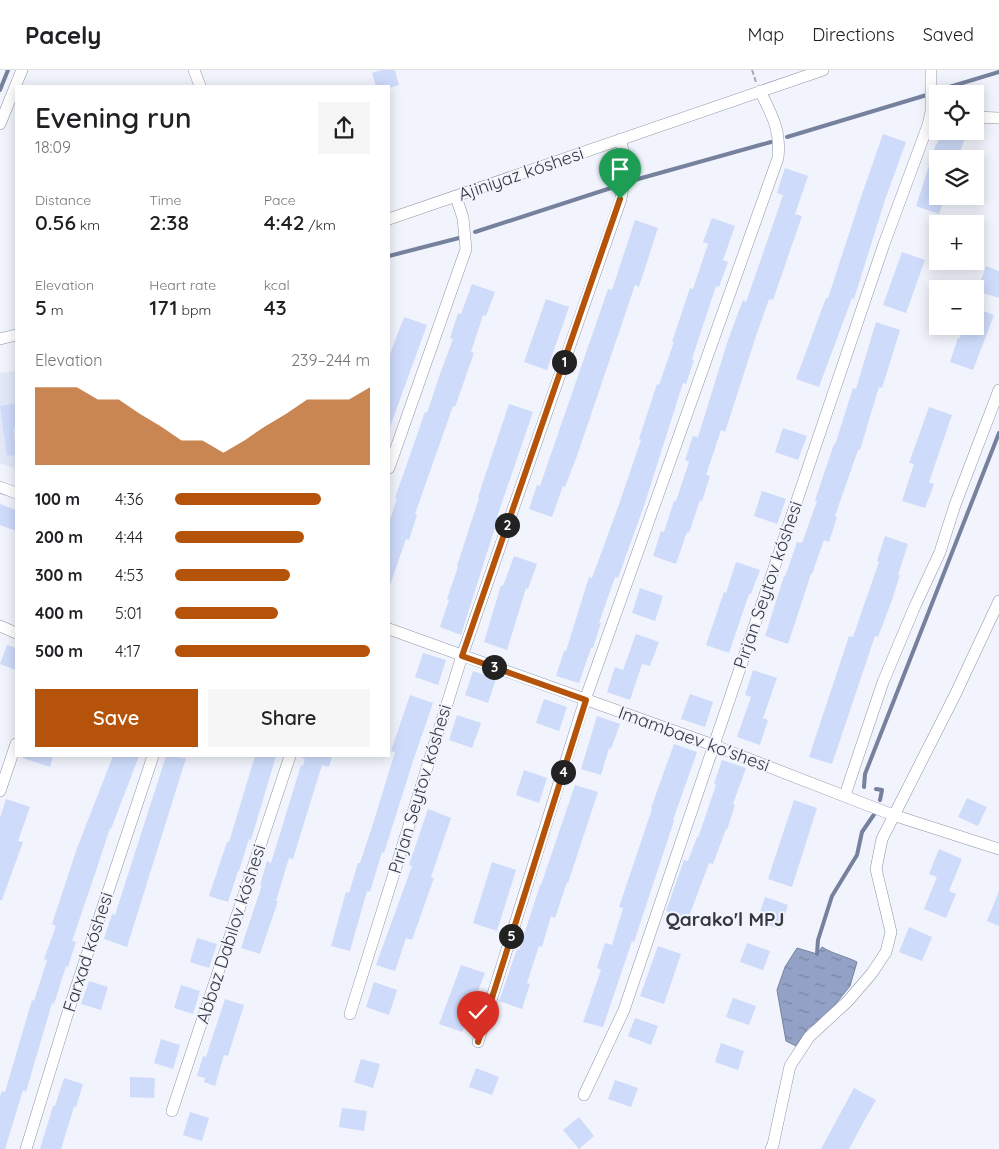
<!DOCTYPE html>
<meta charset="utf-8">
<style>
:root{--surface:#fff;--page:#f6f6f6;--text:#202124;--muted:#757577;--line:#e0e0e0;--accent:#b45309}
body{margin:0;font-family:Quicksand,sans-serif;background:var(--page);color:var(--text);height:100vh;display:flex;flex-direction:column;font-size:19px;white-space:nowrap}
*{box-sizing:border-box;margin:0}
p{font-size:16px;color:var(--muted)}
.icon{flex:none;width:28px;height:28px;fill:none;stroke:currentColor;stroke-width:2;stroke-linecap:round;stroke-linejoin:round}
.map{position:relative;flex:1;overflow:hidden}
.drawer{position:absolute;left:15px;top:15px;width:375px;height:672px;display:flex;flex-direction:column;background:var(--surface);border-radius:0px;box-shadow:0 2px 12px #0003}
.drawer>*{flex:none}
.buttons{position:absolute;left:929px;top:15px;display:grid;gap:10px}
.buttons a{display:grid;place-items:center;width:55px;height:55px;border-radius:0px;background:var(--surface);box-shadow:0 2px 12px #0003;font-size:25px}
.pin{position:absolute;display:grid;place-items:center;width:42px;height:42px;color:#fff;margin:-51px -21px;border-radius:50% 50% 50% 0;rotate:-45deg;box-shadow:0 0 5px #0007}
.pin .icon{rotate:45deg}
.km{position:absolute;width:25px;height:25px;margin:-12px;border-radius:50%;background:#222;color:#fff;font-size:14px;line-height:25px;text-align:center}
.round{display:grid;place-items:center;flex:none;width:52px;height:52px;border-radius:0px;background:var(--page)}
.head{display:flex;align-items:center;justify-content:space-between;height:85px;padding:0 20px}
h1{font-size:28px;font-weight:600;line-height:38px}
.metrics{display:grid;grid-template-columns:repeat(3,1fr);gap:8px;height:85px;padding:5px 20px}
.metrics div{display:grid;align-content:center}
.metrics b{font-size:21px;font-weight:600}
.metrics small{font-size:14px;font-weight:400}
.metrics p{font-size:14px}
.chart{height:140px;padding:10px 20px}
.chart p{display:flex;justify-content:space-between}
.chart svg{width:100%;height:90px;margin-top:5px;fill:var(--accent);opacity:.7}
.primary-button{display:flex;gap:10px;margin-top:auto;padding:10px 20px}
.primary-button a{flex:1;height:58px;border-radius:0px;background:var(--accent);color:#fff;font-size:20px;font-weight:600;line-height:58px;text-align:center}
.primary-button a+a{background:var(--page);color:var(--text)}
ul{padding:0 20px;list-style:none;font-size:16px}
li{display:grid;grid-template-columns:80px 60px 1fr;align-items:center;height:38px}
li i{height:12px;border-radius:6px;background:var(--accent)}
header{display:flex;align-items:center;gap:30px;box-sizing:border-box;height:70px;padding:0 25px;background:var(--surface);border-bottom:1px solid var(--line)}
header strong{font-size:24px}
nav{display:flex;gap:28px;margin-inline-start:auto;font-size:18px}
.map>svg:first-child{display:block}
.built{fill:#e2e8f7}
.water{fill:url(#water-ripples);stroke:#76829d}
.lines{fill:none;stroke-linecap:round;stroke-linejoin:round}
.stream{stroke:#76829d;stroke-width:4}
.building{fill:#cedbfa}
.minor-casing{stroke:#8e95a6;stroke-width:12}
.path{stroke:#a6a9b0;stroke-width:2;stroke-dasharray:5 2.5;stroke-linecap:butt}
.minor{stroke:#fff;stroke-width:11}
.route-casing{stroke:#fff;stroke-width:10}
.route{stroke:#b45309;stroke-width:6}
.labels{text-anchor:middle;stroke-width:4;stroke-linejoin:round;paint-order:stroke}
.street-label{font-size:18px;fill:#35383f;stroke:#f1f4fc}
.neighbourhood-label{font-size:19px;font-weight:bold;fill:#35383f;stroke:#f1f4fc}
</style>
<header>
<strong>Pacely</strong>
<nav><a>Map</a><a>Directions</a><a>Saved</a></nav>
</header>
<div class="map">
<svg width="999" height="1079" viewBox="0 0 999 1079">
<defs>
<pattern id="water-ripples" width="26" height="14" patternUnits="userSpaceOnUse" patternTransform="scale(1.25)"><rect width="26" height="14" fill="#92a1c5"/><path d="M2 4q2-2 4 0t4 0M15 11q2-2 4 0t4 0" fill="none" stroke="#7884a1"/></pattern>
</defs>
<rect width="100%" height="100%" fill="#f1f4fc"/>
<!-- built -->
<path class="built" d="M16,301v98l-16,-6v-90z"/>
<!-- water -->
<path class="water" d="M822,877c11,7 23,9 35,15l-7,24 -24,30 -18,12 -12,18 -10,-5 -9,-51 8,-23 12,-19 20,6z"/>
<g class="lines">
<!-- stream -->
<path class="stream" d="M946,18l53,-16
M0,20l8,-20
M787,67l143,-43
M631,111l140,-39
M475,162l142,-46
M389,186l70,-18
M864,717l1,-13 134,-341
M876,719l6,1 -2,10
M817,884l1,-14 14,-44 25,-41 5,-23 13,-19"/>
</g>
<!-- building -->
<path class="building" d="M382,0h13l4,15 -10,3v-2h-13l-4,-13z
M942,61h26l-11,28h-19v37h7l-6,18 -23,-8 20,-62h1z
M883,64l23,8 -21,58 -31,99 -2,-1 -33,89 -23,-8 30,-81h2l35,-107z
M785,98l23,8 -13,38 7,2 -29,84 -4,-1 -12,34 -32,99 -4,-2 -15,45 4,1 -8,25 -2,-1 -11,33 -2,-1 -11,32 -23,-8 8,-25 3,1 10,-31h2l13,-39 -4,-2 8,-24 5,1 30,-97 15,-40 3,2 24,-69 13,-38 -6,-2z
M712,148l23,8 -12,34 5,2 -9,25 -3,-1 -24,73 2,1 -8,24 -3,-1 -39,123 -26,72 -3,-1 -16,46h2l-8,25h-2l-12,35 -23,-7 8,-25h2l23,-74 3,1 25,-68 24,-70 -2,-1 18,-55 2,1 15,-43h-2l18,-54 3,1 15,-45 -5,-2z
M635,150l23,8 -19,59 -4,-2 -57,168 -13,34 -2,-1 -11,31 -23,-8 8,-24 3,1 11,-32 57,-165 4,1z
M902,182l23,8 -19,53 -23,-8z
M986,196l13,5v27l-22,-7z
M472,214l23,8 -9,24 -3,-1 -12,37 3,1 -19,54 -2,-1 -25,71 -13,37 2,1 -8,25 -3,-1 -16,46h-1v-62l8,-25h-2l30,-86 2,1 13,-39 13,-35 -3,-1 8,-25 3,1z
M546,229l23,8 -22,63 -23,-8z
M975,238l19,7 -21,55 -23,-8 8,-24h2l4,-12h11z
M404,247l23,8 -37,102h-1v-70z
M876,252l24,8 -18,58 -3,-1 -19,63h-2l-23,66 2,1 -8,25 -5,-2 -12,34h-1l-23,70 -23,-8 19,-60 1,1 12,-35 5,1 15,-42 -2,-1 19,-56 1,1 18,-57 3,1z
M16,333v26h-3l3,26 -9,1 -7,-50z
M509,334l24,8 -36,105 1,1 -37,117 -21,-8 9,-27 -2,-1 11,-32 -1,-1 22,-68 -1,-1z
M929,337l23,8 -23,67 5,2 -9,24 -23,-7 12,-37 -5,-1z
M783,358l24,8 -9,24 -23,-8z
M762,421l24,8 -9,25 -23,-8z
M0,434l16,6v21l-16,-6z
M885,466l23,8 -10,31h2l-8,25 -14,37 -3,-1 -43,128 -23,-7 40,-121 4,1 11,-32 15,-43 -2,-1z
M514,486l23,8 -9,25 -2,-1 -19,62 -23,-8 17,-57 2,1z
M736,492l24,8 -9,24h-2l-20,59 -23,-8 18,-53 2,1z
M640,518l23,8 -8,25 -23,-8z
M636,564l23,8 -9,24 -8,-2 -12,36 -23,-8 8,-25 8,3z
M7,575l9,3v22l-16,-6z
M423,583l23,7 -8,25 -23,-8z
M753,600l24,8 -14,40 5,2 -8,25 -23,-8 14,-40 -6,-2z
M473,601l23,8 -8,24 -23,-8z
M690,624l23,8 -8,25 -24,-8z
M410,625l23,8 -19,55 -30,95 -2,-1 -12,40 -3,-1 -17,60 -19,-5 15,-54 3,1 9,-30h2l13,-39 22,-72 -4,-1z
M544,629l23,8 -8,24 -23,-8z
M457,645l24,8 -9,25 -23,-8z
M597,646l23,8 -9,25 -2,-1 -8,27 -20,-6z
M674,674l23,8 -24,68 1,1 -40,121 -2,-1 -29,86 -20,-5 18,-52 -4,-2 8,-25 7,2 11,-37 -4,-1 33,-98 -1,-1z
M23,686h30l-3,11 -27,-9z
M113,686h26l-28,73 -1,-1 -14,43 -24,70 4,1 -8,25 -2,-1 -12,38 -2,-1 -26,89 -3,-2 -18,59h-5v-53l2,-5 3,1 27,-92 2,1 13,-41 -3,-1 12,-33 -4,-2 24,-73z
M166,686l20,2 -59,189 -23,-8 8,-25 3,1z
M255,686h21l-25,84 -2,-1 -10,32h-1l-10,31 -19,-6 18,-54h2z
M303,686h29l-3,11 -7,-2 -29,94 -4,-1 -13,43h2l-18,53 -19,-6 21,-63h-2l7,-24 4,2 30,-98 2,1 2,-7 -3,-1z
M722,690l24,8 -13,36 2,1 -8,25 -1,-1 -13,35 -4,-1 -21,56 -22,-8 18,-51 4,1 9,-24 1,1 18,-53 -2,-1z
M524,700l23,8 -8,25 -23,-8z
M575,715l23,7 -30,91 -1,-1 -12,36 -4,-2 -9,31 -3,-1 -12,37 3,1 -8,25 -23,-8 18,-52 2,1 13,-40 8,-25h1z
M967,728l20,9 -9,19 -20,-9z
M6,729l24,8 -12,34 5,1 -21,58h-2v-82z
M794,730l23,8 -25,79 -24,-8z
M428,739l23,9 -20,59 3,1 -22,62 -6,-2 -11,33 -19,-6 36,-99 -3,-1z
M939,779l23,10 -13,32 7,3 -10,24 -22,-9 13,-32 -8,-3z
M492,792l24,8 -19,61 -24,-8z
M999,821v35l-12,-5z
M765,827l23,8 -8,24 -23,-8z
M909,857l23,10 -10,24 -23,-9z
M197,868l20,6 -8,24 -19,-6z
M747,873l23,8 -7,19 -23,-8z
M658,876l23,8 -17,50 -24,-8z
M461,895l24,8 -23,59 -23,-8z
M89,911l19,6 -7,23 -20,-6z
M374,912l23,8 -8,25 -23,-8z
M181,915l19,6 -7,23 -19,-6z
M733,928l23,8 -7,19 -23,-8z
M225,929l19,6 -16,51 -4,-1 -9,31 -11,-4 1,-4 -8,-2 6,-20 3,1z
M635,948l23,8 -7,19 -23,-9z
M161,969l19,6 -7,24 -19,-6z
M721,973l23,8 -6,19 -23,-8z
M361,989l19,5 -7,24 -19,-6z
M476,998l23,9 -7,18 -23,-8z
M130,1007l25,1 -1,20 -24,-1z
M64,1008l19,6 -7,23h-2l-13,42h-21l13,-43h2z
M615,1010l23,8 -7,19 -23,-8z
M854,1018l22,12 -13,23 -14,26h-28z
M342,1038l25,3 -3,20 -25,-4z
M190,1042l19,6 -7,23 -19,-6z
M579,1047l15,19 -15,13 -16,-19z"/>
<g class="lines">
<!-- minor casing -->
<g class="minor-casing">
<path id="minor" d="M194,0l6,16
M975,47l24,1
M0,54l22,-54
M389,149l434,-149
M0,269l16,-4
M389,398l77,-219 -3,-31 -7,-21
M0,417l16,6
M0,556l16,7
M389,559l324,116 180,70 106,34
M0,721l16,-47
M845,725l38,-113 32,-76 25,-54 15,-47 44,-115
M350,944l112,-358 159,-457 6,-34 -7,-26
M478,972l107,-342 193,-542c3,-28 -6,-43 -18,-67
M584,1025l40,-85 260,-766 44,-119 3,-13v-42
M172,1041l118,-355
M26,1079l43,-140 84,-253
M771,1079l2,-4 17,-79 19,-29 39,-36 24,-28 14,-21 5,-20 -15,-63 6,-30 73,-144 44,-94"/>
</g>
<!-- path -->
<path class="path" d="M752,0l4,12"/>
<!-- minor -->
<use href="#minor" class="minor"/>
</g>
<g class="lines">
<!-- route casing -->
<g class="route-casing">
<path id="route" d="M478,972l108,-342 -124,-44 158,-457"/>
</g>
<!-- route -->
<use href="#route" class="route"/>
</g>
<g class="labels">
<!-- street labels -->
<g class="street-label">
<text transform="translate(521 104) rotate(-19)" y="6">Ajiniyaz kóshesi</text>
<text transform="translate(768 515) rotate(-71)" y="6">Pırjan Seytov kóshesi</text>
<text transform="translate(694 669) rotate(20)" y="6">Imambaev ko'shesi</text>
<text transform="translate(420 719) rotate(-73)" y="6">Pırjan Seytov kóshesi</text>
<text transform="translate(231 864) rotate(-72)" y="6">Abbaz Dabılov kóshesi</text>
<text transform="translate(88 882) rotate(-72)" y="6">Farxad kóshesi</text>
</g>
<!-- neighbourhood labels -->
<g class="neighbourhood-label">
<text x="725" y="856">Qarako'l MPJ</text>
</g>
</g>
</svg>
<div class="buttons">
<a><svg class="icon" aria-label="locate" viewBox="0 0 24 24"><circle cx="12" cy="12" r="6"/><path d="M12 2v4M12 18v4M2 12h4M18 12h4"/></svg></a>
<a><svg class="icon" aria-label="layers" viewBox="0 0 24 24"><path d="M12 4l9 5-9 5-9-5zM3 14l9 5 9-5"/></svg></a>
<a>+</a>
<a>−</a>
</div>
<div class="pin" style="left:620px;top:129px;background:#1e9e55"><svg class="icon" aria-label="arrive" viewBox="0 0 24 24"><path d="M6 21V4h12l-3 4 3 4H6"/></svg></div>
<div class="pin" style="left:478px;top:972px;background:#d93025"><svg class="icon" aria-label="check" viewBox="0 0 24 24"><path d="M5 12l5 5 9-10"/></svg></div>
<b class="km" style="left:564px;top:292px">1</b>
<b class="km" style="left:507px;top:455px">2</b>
<b class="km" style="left:494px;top:597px">3</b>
<b class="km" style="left:563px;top:702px">4</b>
<b class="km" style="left:511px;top:866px">5</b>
<section class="drawer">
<div class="head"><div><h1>Evening run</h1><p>18:09</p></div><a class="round"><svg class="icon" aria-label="share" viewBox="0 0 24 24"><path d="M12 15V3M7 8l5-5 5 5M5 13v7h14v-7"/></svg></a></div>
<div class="metrics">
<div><p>Distance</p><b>0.56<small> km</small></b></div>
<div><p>Time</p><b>2:38</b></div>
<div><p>Pace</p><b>4:42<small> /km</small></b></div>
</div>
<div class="metrics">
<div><p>Elevation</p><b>5<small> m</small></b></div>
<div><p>Heart rate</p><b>171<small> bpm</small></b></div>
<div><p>kcal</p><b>43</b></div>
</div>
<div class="chart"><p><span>Elevation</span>239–244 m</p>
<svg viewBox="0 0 160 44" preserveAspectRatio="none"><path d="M0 44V6L10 6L20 6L30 12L40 12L50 19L60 25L70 32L80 32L90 38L100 32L110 25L120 19L130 12L140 12L150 12L160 6V44z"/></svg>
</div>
<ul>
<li><b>100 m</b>4:36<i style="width:75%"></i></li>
<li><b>200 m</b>4:44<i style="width:66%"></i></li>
<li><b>300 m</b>4:53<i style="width:59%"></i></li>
<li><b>400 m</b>5:01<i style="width:53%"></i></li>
<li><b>500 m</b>4:17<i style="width:100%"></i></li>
</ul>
<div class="primary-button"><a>Save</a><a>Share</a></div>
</section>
</div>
